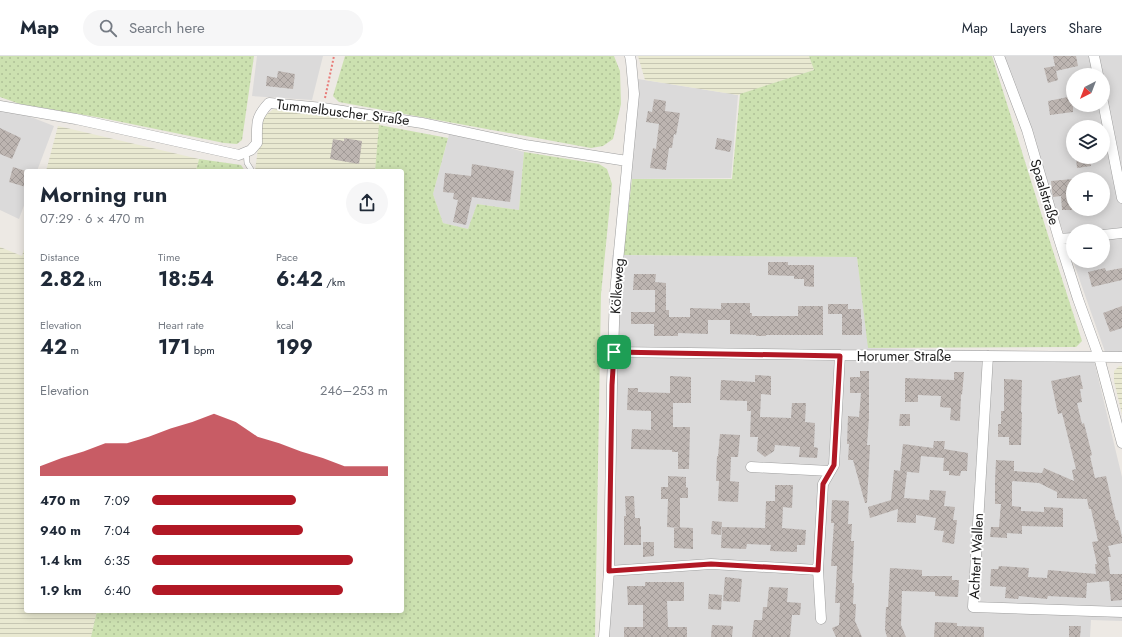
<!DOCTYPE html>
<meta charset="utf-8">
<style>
:root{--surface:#fff;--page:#f6f6f7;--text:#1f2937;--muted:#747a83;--line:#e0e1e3;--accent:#b11825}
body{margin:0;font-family:Jost,sans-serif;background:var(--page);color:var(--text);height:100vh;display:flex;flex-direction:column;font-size:15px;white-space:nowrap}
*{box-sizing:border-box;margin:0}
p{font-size:13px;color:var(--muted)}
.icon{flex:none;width:22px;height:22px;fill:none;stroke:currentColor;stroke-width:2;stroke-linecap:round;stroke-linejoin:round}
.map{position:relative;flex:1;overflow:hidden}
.side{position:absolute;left:24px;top:113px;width:380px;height:444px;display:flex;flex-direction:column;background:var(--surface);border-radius:4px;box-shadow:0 2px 10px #0003}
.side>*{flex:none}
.needle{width:26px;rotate:222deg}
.fabs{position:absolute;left:1066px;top:12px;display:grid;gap:8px}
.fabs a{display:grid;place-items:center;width:44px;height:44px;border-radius:50%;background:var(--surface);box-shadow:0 2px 10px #0003;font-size:20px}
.pin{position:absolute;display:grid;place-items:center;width:34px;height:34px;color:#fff;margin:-17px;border-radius:8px;box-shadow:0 2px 6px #0006}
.round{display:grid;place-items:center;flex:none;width:42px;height:42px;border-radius:21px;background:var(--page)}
.head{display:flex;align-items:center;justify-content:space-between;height:68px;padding:0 16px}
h1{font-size:22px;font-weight:700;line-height:30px}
.metrics{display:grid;grid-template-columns:repeat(3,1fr);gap:6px;height:68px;padding:4px 16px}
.metrics div{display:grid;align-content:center}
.metrics b{font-size:20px;font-weight:700}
.metrics small{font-size:11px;font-weight:400}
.metrics p{font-size:11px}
.chart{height:112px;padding:8px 16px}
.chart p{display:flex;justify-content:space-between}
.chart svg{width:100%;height:72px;margin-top:4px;fill:var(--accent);opacity:.7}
ul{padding:0 16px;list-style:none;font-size:13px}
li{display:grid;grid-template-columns:64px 48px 1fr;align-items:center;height:30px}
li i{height:10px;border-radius:5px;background:var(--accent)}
header{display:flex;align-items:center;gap:24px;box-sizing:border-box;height:56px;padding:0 20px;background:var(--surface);border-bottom:1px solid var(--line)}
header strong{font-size:19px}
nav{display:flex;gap:22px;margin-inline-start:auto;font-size:14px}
.search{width:280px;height:36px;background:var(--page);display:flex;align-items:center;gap:10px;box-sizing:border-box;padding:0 14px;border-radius:22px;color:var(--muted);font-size:15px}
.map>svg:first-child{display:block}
.residential{fill:#dbdada;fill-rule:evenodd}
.farmland{fill:url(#farmland-rules)}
.grass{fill:url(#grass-dots)}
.building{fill:url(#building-cross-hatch)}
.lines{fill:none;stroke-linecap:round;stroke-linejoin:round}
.service-casing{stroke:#9e9e9e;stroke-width:6}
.minor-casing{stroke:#9e9e9e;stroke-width:11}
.path{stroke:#e87c79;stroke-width:2;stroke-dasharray:2 2;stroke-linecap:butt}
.service{stroke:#fff;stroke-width:5}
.minor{stroke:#fff;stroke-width:10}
.route-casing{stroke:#fff;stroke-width:8}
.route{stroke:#b11825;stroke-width:5}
.labels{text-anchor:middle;stroke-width:3.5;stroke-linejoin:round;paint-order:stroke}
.street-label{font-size:14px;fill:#1d1d1d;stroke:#fff}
</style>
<header>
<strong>Map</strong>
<div class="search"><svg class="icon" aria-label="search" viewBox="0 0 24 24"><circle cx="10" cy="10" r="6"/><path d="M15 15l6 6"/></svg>Search here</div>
<nav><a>Map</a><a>Layers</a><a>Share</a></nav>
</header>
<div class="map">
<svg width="1122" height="581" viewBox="0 0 1122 581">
<defs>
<pattern id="farmland-rules" width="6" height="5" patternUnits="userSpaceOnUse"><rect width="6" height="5" fill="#e9e9d1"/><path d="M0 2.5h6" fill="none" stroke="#c7c7b3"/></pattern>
<pattern id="grass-dots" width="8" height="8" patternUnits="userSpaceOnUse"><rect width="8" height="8" fill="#cce1b0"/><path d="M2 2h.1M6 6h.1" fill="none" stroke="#afc197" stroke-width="1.8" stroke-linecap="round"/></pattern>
<pattern id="building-cross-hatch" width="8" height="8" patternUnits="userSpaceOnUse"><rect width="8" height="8" fill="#bdb5b1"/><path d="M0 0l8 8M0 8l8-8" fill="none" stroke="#a29b98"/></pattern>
</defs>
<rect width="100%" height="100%" fill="#ede9e4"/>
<!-- residential -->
<path class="residential" d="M257,0h66l-11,44 -60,-4z
M1001,0h121v296h-17l-32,-91h30v-30h-30v29zM1073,19h30v30h-30zM1073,71h30v30h-30zM1073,123h30v30h-30z
M638,23l100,16 -7,83 -101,1z
M0,49l54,21 -17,45h-11v29l-7,19 -19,-9z
M450,75l74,21 -5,58 -42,-6 -9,25 -25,-6 -10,-29z
M612,199l245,2 12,91 223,4 30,125v144l-31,-1 -1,17h-488z"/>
<!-- farmland -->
<path class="farmland" d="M638,0h171l5,14 -76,25 -93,-15z
M275,52l105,13 -5,50h-120l7,-53z
M58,70l141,33 -3,12h-150z
M26,186v369h71l-6,26h-91v-390l22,9z
M1119,310h3v48l-8,-33v-10z"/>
<!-- grass -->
<path class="grass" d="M0,0h254l-12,84 -5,4 -13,-1 -122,-25 -82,-14 -20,-7z
M345,0h269l6,15 1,33 -8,35 -10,7 -12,2 -252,-46 -6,-6z
M809,0h183l60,192 30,93 -6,6 -208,1 -11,-91 -234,-2 9,-76h100l8,-85 74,-24z
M379,69l69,13 -15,56 10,29 25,6 9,-25 42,6 5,-58 75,12 8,5 5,15 -11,110 -6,343h-504l6,-26h305v-440h-27z
M199,103l42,6 4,6h-49z"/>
<!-- building -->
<path class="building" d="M1053,0h23l2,10 -22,5z
M1055,10l3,14 -10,3 -4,-15z
M278,15l17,3 -2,15 -27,-3 1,-10 10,2z
M1073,40v16l-23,3 -2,-14z
M654,43l12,2 -1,10 15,2 -4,22 -2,-1 -2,14h-3l-3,22 -16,-2 3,-20 3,1 3,-25 -13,-2 2,-11 4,1z
M0,72l21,10 -9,21 -12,-5z
M344,82l18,3 -3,23 -29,-5 3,-20 11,2z
M717,82l15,3 -2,11 -15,-3z
M1076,101h13l2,9 -14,2z
M472,108l42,7 -4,31 -38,-5 -6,28 -13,-3 5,-22 -5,-1 1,-6 -11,-1 2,-19 26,3z
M13,111l13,4v16l-17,-5z
M1073,123v31h-11l-1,-14 -8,1 -1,-5 -1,-11z
M768,206h20v3h26v22l-10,-1v-7h-10v-3l-26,-1z
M1105,212l1,3 16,-3v12l-30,7 -4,-15z
M634,218h22l-1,8 11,1v27h3v7h21v-9l31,1v-6h29v10h2v3h46v-10h25v29h-57v1h-10v-1l-26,-1v-14h-22v14l-30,-1v3h-24v-12h-23v-12h24v-22h-22z
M828,248h20v5h13v10h1v16h-20v-21h-14z
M1122,250v22l-12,4 -7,-19z
M860,315h9v47l-2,27h3l-3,58h-2l-12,-43h-5l1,-16h-2l1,-28 11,1 2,-24h-11v-16h10z
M954,316h10l-2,23 -1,-1 -1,27 -10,-1 1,-12 -11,-1 1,-11 -23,-1v7h-13v-24l49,2z
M755,319l16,1v19l-10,-1 -1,23 31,1 1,-15h14l-1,19 10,1 -1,24 4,1 -1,10 -18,-1 1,-10 -25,-2 -1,6 -9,6 -8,-6 1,-14h-8l1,-26h-4v-10l-27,-1 1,-20 34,2z
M1080,319l3,14h-3l2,13 -5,1 5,21 2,-1 8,32 -2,1 5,22 11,-2 10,44h2l4,17v6l-14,3 3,11h-3l2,17h12v26l-11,1 -2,-20 -22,2 -1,15 -38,-2 -1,3 -28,-3 -1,3 -13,-1 1,-11 -16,-1 1,-17h7l1,-3 30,2 -1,9 19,1 1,-8 48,4 -1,-10h2l-5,-22 6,-1 -7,-32h-2l-2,-10 -30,-1v-6l-18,-9 -26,-2 -1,1v24l9,1v4l23,1v-5l19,1v19l-41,-1v8l-15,-1v5l-17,-1 1,-10h8l2,-23h-6v-23l1,-21 18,1v10l28,2 2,-5 30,13 -2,-11 4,-1 -14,-56 -4,1 -7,-33z
M670,320l21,1v26h-18v24h17l-1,42h-11v-17h-6v-2l-41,-1 1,-20 19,1v-19l-24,-1 1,-22h10v4l32,1z
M1004,323l18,1 -1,32h1l-1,33h-12v-8h-11v-13h3v-13h3z
M900,358h10v12h-11z
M720,378l20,1 -2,22h-7l-1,24 9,1 -1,20 -20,-1 1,-20h-3l1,-25h1z
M934,385h11l-1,8 24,4 -1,18h-6l-1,5 -11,-1v-4h-6l1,-13 -23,-2 -2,17 -19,-2 3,-27 30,4z
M894,414l13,2 -3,26 25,2 1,-10 16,1 -2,15 11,1 -2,13h4l-3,24 -12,-2 2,-11 -10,-1 2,-12 -20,-3v8l-19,-1 1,-13 -28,9 -2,-11 23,-7z
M668,420l18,1v10l2,1v10h-8v30l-13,-1 1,-28h-7v-12h7z
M775,429h18l-1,23 -9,-1 -1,21 24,2 -1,15h-8v7l-27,-1 1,-6 -24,-1 -1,5 -25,-1 1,-21 43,1 1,-27h9z
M625,440h9l1,22h5v8h1v19h-17v-29h2z
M832,444l17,1 -1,23h4l-1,17h3l-2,42h2l-1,21h3l-1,17 7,16h-26l-4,-9 7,-3 1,-22h-5l2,-37h-6l3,-43h-3z
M712,465l10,1 -1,13 -10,-1z
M674,471l19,1v21l-19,-1z
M643,486h11v14l-11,1z
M890,512l32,2v6h30v4h7l-1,17 -23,-1v-4l-33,-1 -1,34 5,12h-19l-2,-7 1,-23h2z
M725,521l17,2 -2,23 -17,-1z
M645,526h39v19h-17l1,26h19v10h-63v-10h19v-22h-15l-1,-19h18z
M769,531l19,1 -1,14 14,1 -1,12h-8l-2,22h-38l2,-17h8l1,-13h4z
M709,538l13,1 -1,15 -13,-1z
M935,566l22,1v3l27,1v10h-50z
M712,569l21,1 -1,11h-21z
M1069,570h12l-1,11h-11z"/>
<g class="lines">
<!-- service casing -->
<g class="service-casing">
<path id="service" d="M246,96l1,11 5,8"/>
</g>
<!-- minor casing -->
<g class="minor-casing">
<path id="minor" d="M999,0l28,74 32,109 19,60 21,58 23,86
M1094,0l4,19
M1103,46l19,96
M0,50l76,13 163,36 12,-5 6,-7c0,-20 -2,-25 12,-40l54,5 99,15 103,22 102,16
M1103,179l19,-2
M1059,183l14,-1
M614,296l226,3 282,2
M988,300l-15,251 149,5
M751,411l79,4
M818,514l3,49
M609,515l102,-7 107,6 5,-86 11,-19 6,-110
M604,581l5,-66 3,-186 3,-92 19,-199 -3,-33 -1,-5"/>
</g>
<!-- path -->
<path class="path" d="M325,42l9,-42"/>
<!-- service -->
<use href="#service" class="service"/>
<!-- minor -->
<use href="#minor" class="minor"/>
</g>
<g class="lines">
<!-- route casing -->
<g class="route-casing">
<path id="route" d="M614,296l226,4 -6,109 -11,19 -5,86 -107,-6 -102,7 3,-186z"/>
</g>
<!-- route -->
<use href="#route" class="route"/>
</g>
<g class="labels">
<!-- street labels -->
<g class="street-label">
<text transform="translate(343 56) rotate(7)" y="5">Tummelbuscher Straße</text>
<text transform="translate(1045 136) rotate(73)" y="5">Spaalstraße</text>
<text transform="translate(617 230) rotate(-86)" y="5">Kölkeweg</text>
<text x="904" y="305">Horumer Straße</text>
<text transform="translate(976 500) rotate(-87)" y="5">Achtert Wallen</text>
</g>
</g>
</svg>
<div class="fabs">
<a><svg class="needle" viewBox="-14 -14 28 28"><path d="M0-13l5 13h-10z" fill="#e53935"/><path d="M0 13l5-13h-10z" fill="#747a83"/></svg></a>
<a><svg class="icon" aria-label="layers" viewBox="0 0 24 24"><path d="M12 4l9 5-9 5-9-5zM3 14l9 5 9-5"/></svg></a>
<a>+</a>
<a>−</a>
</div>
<div class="pin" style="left:614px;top:296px;background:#1e9e55"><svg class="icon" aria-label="arrive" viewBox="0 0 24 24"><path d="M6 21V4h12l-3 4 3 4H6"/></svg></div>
<section class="side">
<div class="head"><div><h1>Morning run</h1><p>07:29 · 6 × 470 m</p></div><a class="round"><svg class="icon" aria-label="share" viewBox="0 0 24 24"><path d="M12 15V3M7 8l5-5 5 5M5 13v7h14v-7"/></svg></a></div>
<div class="metrics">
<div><p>Distance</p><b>2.82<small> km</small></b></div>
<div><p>Time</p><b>18:54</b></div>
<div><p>Pace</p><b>6:42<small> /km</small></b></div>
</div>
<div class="metrics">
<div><p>Elevation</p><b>42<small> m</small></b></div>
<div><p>Heart rate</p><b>171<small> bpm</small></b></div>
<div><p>kcal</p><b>199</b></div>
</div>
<div class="chart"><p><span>Elevation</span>246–253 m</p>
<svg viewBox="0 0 160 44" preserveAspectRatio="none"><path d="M0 44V38L10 33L20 29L30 24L40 24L50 20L60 15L70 11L80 6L90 11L100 20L110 24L120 29L130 33L140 38L150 38L160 38V44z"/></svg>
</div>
<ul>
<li><b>470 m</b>7:09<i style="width:61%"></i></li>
<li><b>940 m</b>7:04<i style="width:64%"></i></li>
<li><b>1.4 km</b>6:35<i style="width:85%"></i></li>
<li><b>1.9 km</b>6:40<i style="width:81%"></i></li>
</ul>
</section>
</div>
